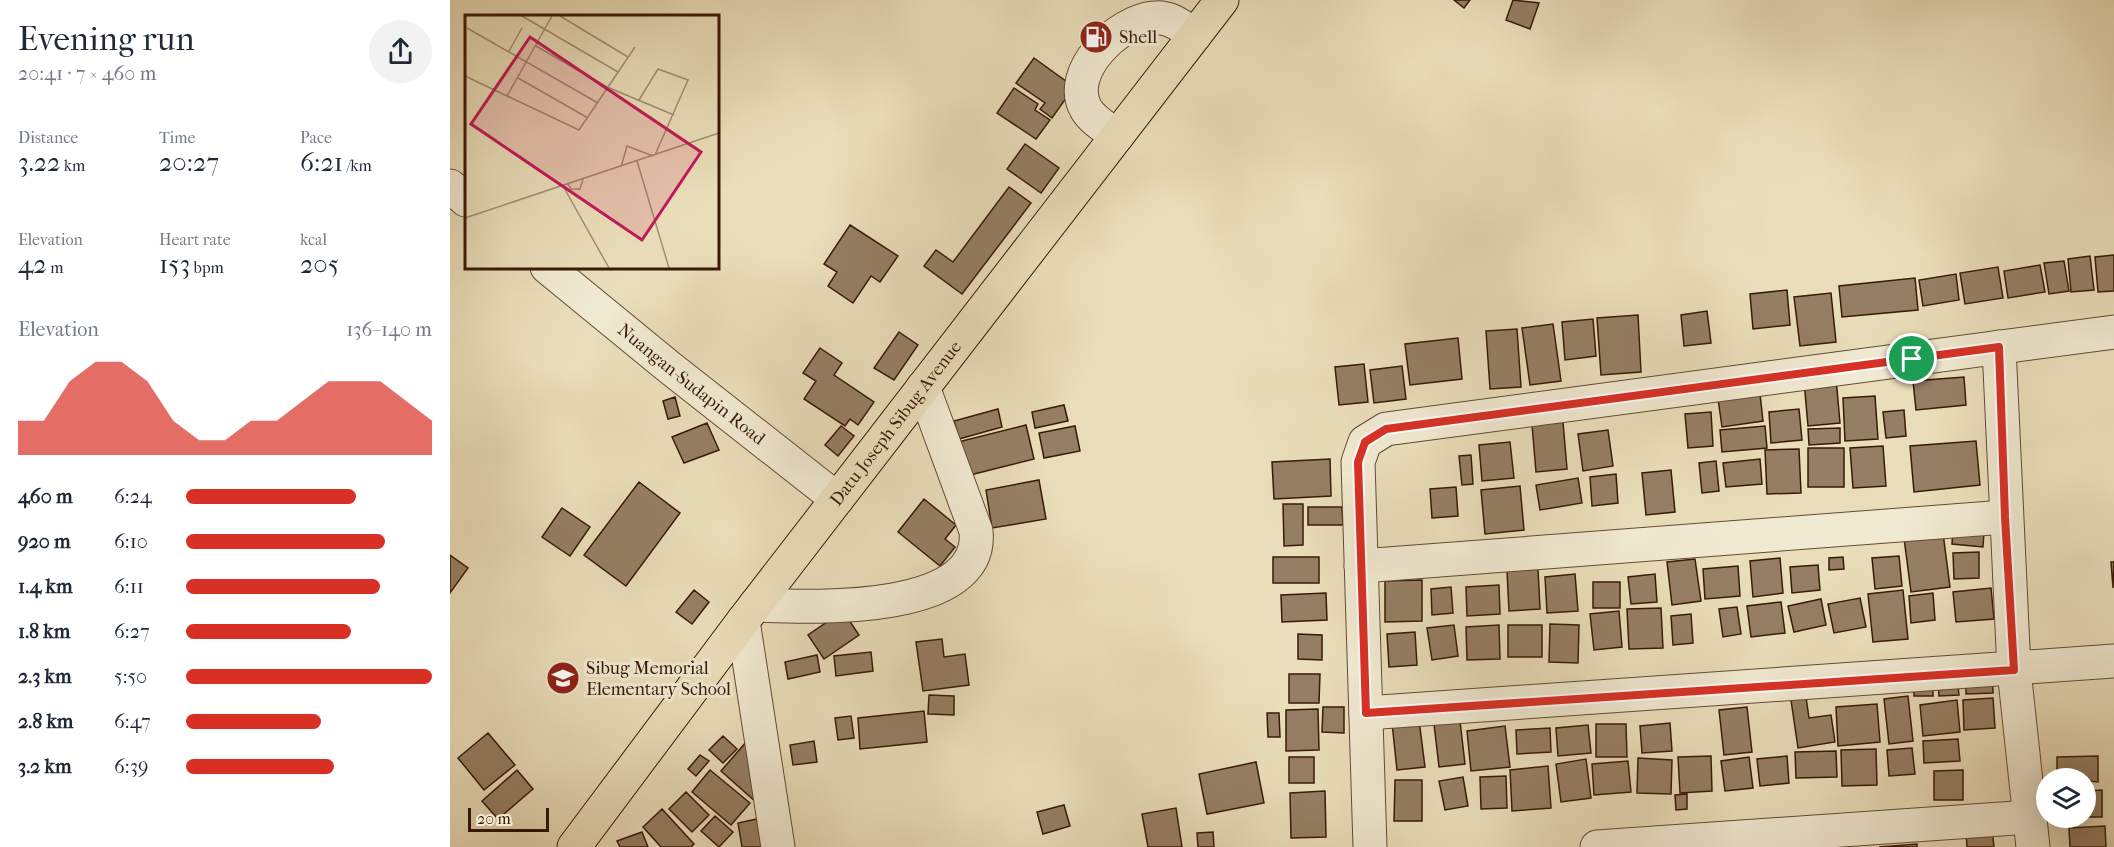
<!DOCTYPE html>
<meta charset="utf-8">
<style>
:root{--surface:#fff;--page:#f2f2f3;--text:#1f2937;--muted:#747a83;--accent:#d93025}
body{margin:0;font-family:"IM FELL French Canon",serif;background:var(--page);color:var(--text);height:100vh;display:flex;flex-direction:column;font-size:22px;white-space:nowrap}
*{box-sizing:border-box;margin:0}
p{font-size:20px;color:var(--muted)}
.icon{flex:none;width:33px;height:33px;fill:none;stroke:currentColor;stroke-width:2;stroke-linecap:round;stroke-linejoin:round}
.map{position:relative;flex:1;overflow:hidden}
.details{display:flex;flex-direction:column;background:var(--surface);width:450px}
.details>*{flex:none}
.tools{position:absolute;left:1586px;top:768px;display:grid;gap:12px}
.tools a{display:grid;place-items:center;width:60px;height:60px;border-radius:50%;background:var(--surface);box-shadow:0 6px 24px #0002;font-size:30px}
.scale{position:absolute;left:18px;bottom:15px;width:81px;box-sizing:border-box;padding-left:6px;border:3px solid #381906;border-top:0;font-size:16px;line-height:21px;white-space:nowrap;color:#381906;-webkit-text-stroke:4px #f1ead2;paint-order:stroke}
.pin{position:absolute;display:grid;place-items:center;width:51px;height:51px;color:#fff;margin:-26px;border:3px solid #fff;border-radius:50%;box-shadow:0 2px 6px #0007}
.round{display:grid;place-items:center;flex:none;width:63px;height:63px;border-radius:32px;background:var(--page)}
.overview{display:flex;align-items:center;justify-content:space-between;height:102px;padding:0 18px}
h1{font-size:33px;font-weight:600;line-height:45px}
.metrics{display:grid;grid-template-columns:repeat(3,1fr);gap:9px;height:102px;padding:6px 18px}
.metrics div{display:grid;align-content:center}
.metrics b{font-size:26px;font-weight:600}
.metrics small{font-size:16px;font-weight:400}
.metrics p{font-size:16px}
.chart{height:168px;padding:12px 18px}
.chart p{display:flex;justify-content:space-between}
.chart svg{width:100%;height:108px;margin-top:6px;fill:var(--accent);opacity:.7}
ul{padding:0 18px;list-style:none;font-size:20px}
li{display:grid;grid-template-columns:96px 72px 1fr;align-items:center;height:45px}
li i{height:15px;border-radius:8px;background:var(--accent)}
main{display:flex;flex:1;min-height:0}
.map>svg:first-child{display:block}
.building{fill:#957f64;stroke:#381906;stroke-width:1.5}
.lines{fill:none;stroke-linecap:round;stroke-linejoin:round}
.minor-casing{stroke:#644a33;stroke-width:35}
.major-casing{stroke:#381906;stroke-width:35}
.minor{stroke:#f1ead2;stroke-width:33}
.major{stroke:#eadeba;stroke-width:33}
.route-casing{stroke:#fff;stroke-width:12}
.route{stroke:#d93025;stroke-width:8}
.labels{text-anchor:middle;stroke-width:6;stroke-linejoin:round;paint-order:stroke}
.poi-label{font-size:18px;fill:#381906;stroke:#f1ead2;text-anchor:start}
.street-label{font-size:18px;fill:#381906;stroke:#f1ead2}
.inset-road{fill:none;stroke:#a38f72;stroke-width:1.5}
.view{fill:#c2185b;fill-opacity:0.15;stroke:#c2185b;stroke-width:3}
.inset-edge{fill:none;stroke:#381906;stroke-width:3}
</style>
<main>
<section class="details">
<div class="overview"><div><h1>Evening run</h1><p>20:41 · 7 × 460 m</p></div><a class="round"><svg class="icon" aria-label="share" viewBox="0 0 24 24"><path d="M12 15V3M7 8l5-5 5 5M5 13v7h14v-7"/></svg></a></div>
<div class="metrics">
<div><p>Distance</p><b>3.22<small> km</small></b></div>
<div><p>Time</p><b>20:27</b></div>
<div><p>Pace</p><b>6:21<small> /km</small></b></div>
</div>
<div class="metrics">
<div><p>Elevation</p><b>42<small> m</small></b></div>
<div><p>Heart rate</p><b>153<small> bpm</small></b></div>
<div><p>kcal</p><b>205</b></div>
</div>
<div class="chart"><p><span>Elevation</span>136–140 m</p>
<svg viewBox="0 0 160 44" preserveAspectRatio="none"><path d="M0 44V30L10 30L20 14L30 6L40 6L50 14L60 30L70 38L80 38L90 30L100 30L110 22L120 14L130 14L140 14L150 22L160 30V44z"/></svg>
</div>
<ul>
<li><b>460 m</b>6:24<i style="width:69%"></i></li>
<li><b>920 m</b>6:10<i style="width:81%"></i></li>
<li><b>1.4 km</b>6:11<i style="width:79%"></i></li>
<li><b>1.8 km</b>6:27<i style="width:67%"></i></li>
<li><b>2.3 km</b>5:50<i style="width:100%"></i></li>
<li><b>2.8 km</b>6:47<i style="width:55%"></i></li>
<li><b>3.2 km</b>6:39<i style="width:60%"></i></li>
</ul>
</section>
<div class="map">
<svg width="1664" height="847" viewBox="0 0 1664 847">
<rect width="100%" height="100%" fill="#eadeba"/>
<filter id="stains"><feTurbulence type="fractalNoise" baseFrequency=".00333" numOctaves="4"/><feColorMatrix values="0 0 0 0 .2 0 0 0 0 .09 0 0 0 0 .02 0 0 0 .5 -.17"/></filter>
<radialGradient id="worn" r=".72"><stop offset=".6" stop-color="#630" stop-opacity="0"/><stop offset="1" stop-color="#630" stop-opacity=".3"/></radialGradient>
<!-- building -->
<path class="building" d="M1004,0h16l-6,8z
M1063,0l26,3 -9,26 -24,-9z
M584,58l40,29 -22,31 -12,-9 5,-6 -29,-20z
M564,88l24,16 -3,6 15,10 -14,19 -39,-26z
M575,144l34,24 -18,25 -34,-24z
M559,187l22,16 -69,91 -38,-28 12,-16 17,12z
M400,225l48,31 -18,26 -9,-6 -18,27 -25,-17 9,-14 -13,-8z
M1664,255v36l-16,1 -3,-35z
M1640,256l4,34 -23,2 -3,-33z
M1614,261l5,30 -20,3 -5,-31z
M1590,265l5,27 -37,6 -4,-27z
M1548,267l5,31 -38,6 -5,-31z
M1506,274l3,26 -36,6 -4,-26z
M1465,278l3,32 -76,7 -3,-31z
M1337,290l3,35 -37,4 -3,-35z
M1381,293l5,49 -36,4 -6,-49z
M1257,311l4,32 -27,3 -3,-31z
M1188,315l3,57 -40,3 -4,-57z
M1143,319l3,37 -31,4 -3,-38z
M1103,324l8,57 -31,4 -8,-57z
M1067,329l4,58 -31,2 -4,-58z
M449,332l19,13 -24,35 -20,-12z
M1008,338l4,41 -52,6 -5,-41z
M370,348l22,15 -8,12 40,27 -16,23 -8,-6 -5,7 -41,-27 12,-18 -13,-8z
M914,364l4,38 -29,3 -4,-38z
M952,366l4,33 -32,4 -4,-33z
M1514,377l2,28 -50,5 -3,-29z
M1386,378l4,45 -32,3 -4,-45z
M1310,394l3,27 -41,6 -4,-28z
M1425,396l3,43 -33,2 -2,-43z
M225,397l5,19 -12,3 -5,-18z
M614,405l4,16 -33,7 -3,-16z
M548,409l4,18 -43,12 -5,-18z
M1349,409l3,31 -31,3 -2,-31z
M1454,410l2,26 -20,2 -3,-26z
M1261,412l2,34 -25,2 -3,-34z
M1113,422l4,47 -31,3 -4,-47z
M257,423l12,27 -35,13 -12,-26z
M576,425l8,34 -68,17 -8,-34z
M391,426l13,10 -16,20 -13,-11z
M625,426l5,25 -36,7 -5,-25z
M1315,426l2,22 -45,4 -2,-22z
M1390,428v15l-31,2 -1,-16z
M1158,430l5,36 -30,5 -5,-37z
M1526,441l4,44 -66,7 -4,-46z
M1060,442l4,36 -32,3 -3,-36z
M1433,446l3,40 -33,2 -3,-40z
M1358,448h36v39h-36z
M1349,449l2,44 -34,1 -2,-44z
M1021,455l2,29 -11,1 -3,-29z
M880,459l1,37 -57,3 -2,-37z
M1310,459l2,25 -36,3 -3,-24z
M1266,461l3,30 -17,2 -3,-30z
M1221,470l4,42 -29,3 -4,-42z
M1166,474l2,29 -26,3 -2,-29z
M1128,478l4,25 -42,7 -4,-25z
M589,480l7,39 -54,9 -6,-38z
M189,482l41,31 -54,73 -42,-31z
M1070,486l4,44 -39,4 -4,-44z
M1006,487l2,29 -26,2 -2,-29z
M474,499l32,26 -11,14 10,8 -15,19 -42,-34z
M833,504h20v41l-19,1z
M858,507h34l1,18h-35z
M112,508l28,19 -20,29 -28,-19z
M1503,529l31,3 -1,15 -31,-3z
M1493,533l7,54 -39,5 -7,-54z
M1529,552v26l-25,1 -1,-26z
M0,555l18,13 -18,25z
M1449,556l3,30 -27,3 -3,-31z
M823,557h46v26h-46z
M1393,557l1,12 -15,1v-12z
M1330,558l3,35 -30,4 -3,-36z
M1245,559l6,42 -29,4 -5,-43z
M1661,562h3l-1,26z
M1368,565l2,25 -28,3 -2,-26z
M1288,566l2,30 -35,3 -2,-30z
M1088,569l2,40 -31,2 -2,-40z
M1125,574l3,37 -31,2 -2,-36z
M1205,574l2,28 -26,2 -3,-27z
M972,580v41l-37,1v-41z
M1143,582h27v26h-27z
M1049,585l1,29 -33,2 -1,-29z
M1001,587l2,26 -21,2 -1,-26z
M1541,588l3,31 -38,3 -3,-30z
M244,590l15,12 -17,22 -16,-12z
M1453,590l5,49 -35,3 -5,-48z
M876,593l1,27 -45,2 -1,-27z
M1483,593l2,27 -24,3 -2,-27z
M1410,598l6,29 -32,6 -6,-29z
M1371,599l5,26 -32,7 -6,-26z
M1331,602l4,31 -34,4 -4,-31z
M1287,607l4,27 -18,3 -4,-28z
M1211,608l2,40 -34,1 -2,-40z
M393,611l16,24 -35,24 -16,-24z
M1169,611l3,36 -28,3 -4,-36z
M1241,614l2,29 -20,2 -2,-29z
M1100,624l29,1 -1,38 -29,-1z
M1004,625l4,31 -26,4 -5,-32z
M1049,625l1,34 -33,1 -1,-33z
M1058,625h34v32h-34z
M965,632l2,33 -28,2 -2,-33z
M848,634l24,1v25l-24,-1z
M492,639l2,18 21,-3 4,31 -46,6 -7,-49z
M421,652l2,19 -37,5 -2,-20z
M367,655l3,17 -32,7 -3,-17z
M839,674h31l-1,29h-30z
M1542,676l1,17 -27,1v-16z
M1507,678l2,17 -20,1 -1,-17z
M1483,679v17h-19v-16z
M479,695l25,1v19l-26,-1z
M1458,696l5,45 -24,3 -5,-45z
M1356,697l3,21 22,-3 4,27 -37,6 -7,-48z
M1543,698l2,30 -31,2 -1,-30z
M1507,700l3,32 -37,4 -3,-31z
M1427,704l3,38 -42,4 -2,-39z
M873,707h21v26l-22,-1z
M1297,707l5,45 -28,3 -5,-45z
M868,709l1,41 -33,1v-41z
M474,711l3,31 -67,7 -2,-31z
M817,713h12l1,24h-12z
M401,716l3,22 -16,2 -3,-22z
M969,720l6,47 -28,3 -5,-47z
M1010,721l5,43 -26,3 -5,-43z
M1220,723l2,28 -30,2 -2,-27z
M1146,724h30l1,33h-31z
M1138,725l3,28 -33,3 -2,-28z
M1055,726l5,41 -39,4 -4,-40z
M1100,728l1,24 -34,2 -1,-24z
M38,733l27,32 -31,25 -26,-32z
M273,736l14,13 -14,14 -14,-13z
M1508,739l2,22 -36,2 -1,-22z
M297,741l9,61 -35,-31z
M364,741l3,21 -24,3 -3,-20z
M1462,748l3,26 -26,2 -2,-26z
M1426,749l1,36 -35,1 -1,-36z
M1386,751l1,26 -41,1 -1,-26z
M250,755l9,6 -13,15 -8,-7z
M1261,756l1,35 -32,2 -2,-36z
M1337,756l2,27 -29,3 -3,-27z
M1648,756v26l-41,-4v-21z
M839,757h25v26h-25z
M1299,757l4,31 -28,3 -4,-30z
M1188,758l34,2 -1,34 -34,-1z
M1136,759l5,39 -30,4 -5,-38z
M1178,761l3,31 -37,3 -2,-31z
M806,762l8,41 -57,11 -8,-40z
M1098,766l3,42 -39,3 -2,-41z
M67,770l16,19 -35,30 -16,-18z
M260,770l40,33 -19,22 -39,-33z
M1513,770v30h-29v-29z
M1056,776l1,32 -26,1 -1,-32z
M1013,777l5,29 -23,4 -6,-29z
M945,780h27v41h-28z
M1652,790v27h-17v-26z
M875,791l1,46 -35,1 -1,-45z
M236,792l23,23 -17,17 -23,-23z
M1237,794v15l-11,1 -1,-15z
M614,805l6,21 -27,8 -6,-22z
M726,808l6,39h-34l-6,-33z
M212,809l32,35 -3,3h-30l-18,-20z
M265,816l18,16 -14,15 -18,-16z
M307,819l5,28h-20l-4,-24z
M1655,826l1,21h-36l-1,-19z
M1542,830l2,17h-27l-1,-15z
M192,832l6,15h-28l-3,-6z
M763,832l1,15h-16l-1,-14z
M1467,844v3h-38z"/>
<g class="lines">
<!-- minor casing -->
<g class="minor-casing">
<g id="minor">
<path d="M667,136c-10,-8 -24,-15 -31,-27 -21,-37 32,-88 68,-91 16,-2 28,9 41,17"/>
<path d="M0,186l16,14"/>
<path id="s1" d="M97,267l122,100 168,132"/>
<path d="M1549,347l15,323 19,177"/>
<path d="M911,566l644,-49"/>
<path d="M305,605c54,2 230,11 221,-74l-53,-144"/>
<path d="M293,621l35,226"/>
<path d="M916,713l748,-52"/>
<path d="M920,847l-12,-385 7,-20 21,-13 728,-97"/>
<path d="M1147,847l433,-30"/>
</g>
</g>
<!-- major casing -->
<g class="major-casing">
<g id="major">
<path id="s2" d="M124,847l169,-226 479,-621"/>
</g>
</g>
<!-- minor -->
<use href="#minor" class="minor"/>
<!-- major -->
<use href="#major" class="major"/>
</g>
<g class="lines">
<!-- route casing -->
<g class="route-casing">
<path id="route" d="M1549,347l6,170 9,153 -648,43 -8,-251 7,-20 21,-13z"/>
</g>
<!-- route -->
<use href="#route" class="route"/>
</g>
<!-- icons -->
<defs>
<g id="fuel-disc" transform="scale(1.725)"><circle r="9.5" fill="#8f2418" stroke="#f1ead2"/><path d="M-5.5-6h7V0h2V4h1.3V-2.5L3-4.5l.8-.8L6-3V5H2.5V1h-1V6h-7ZM-4.2-4.7v3.2H.2V-4.7Z" fill="#fff"/></g>
<g id="school-disc" transform="scale(1.725)"><circle r="9.5" fill="#8f2418" stroke="#f1ead2"/><path d="M0-5L7-2L0 1L-7-2ZM-4 1L0 2.5L4 1V4Q0 6-4 4Z" fill="#fff"/></g>
</defs>
<g fill-rule="evenodd">
<use href="#fuel-disc" x="646" y="37"/>
<use href="#school-disc" x="113" y="678"/>
</g>
<g class="labels">
<!-- poi labels -->
<g class="poi-label">
<text x="669" y="43">Shell</text>
<text x="136" y="674">Sibug Memorial<tspan x="136" dy="21">Elementary School</tspan></text>
</g>
<!-- street labels -->
<g class="street-label">
<text dy="6" stroke="none"><textPath href="#s1" startOffset="186">Nuangan-Sudapin Road</textPath></text>
<text dy="6" stroke="none"><textPath href="#s2" startOffset="532">Datu Joseph Sibug Avenue</textPath></text>
</g>
</g>
<!-- overview -->
<g transform="translate(15 15)">
<rect width="254" height="254" fill="#eadeba"/>
<path class="inset-road" d="M57,1l96,56M95,1l68,41M2,13l131,75M71,31l71,41 67,28M44,36l13,-23M0,61l114,54 56,-83M53,63l70,40M42,81l45,-80M174,85l19,-31 30,11 -33,75M172,146l32,107M156,152l6,-21 26,10M103,169l3,5h9l3,-10M98,171l46,82M0,203l254,-85"/>
<path class="view" d="M65,22l171,115 -59,88 -171,-116z"/>
<rect width="254" height="254" class="inset-edge"/>
</g>
<rect width="100%" height="100%" filter="url(#stains)"/>
<rect width="100%" height="100%" fill="url(#worn)"/>
</svg>
<div class="tools">
<a><svg class="icon" aria-label="layers" viewBox="0 0 24 24"><path d="M12 4l9 5-9 5-9-5zM3 14l9 5 9-5"/></svg></a>
</div>
<div class="scale">20 m</div>
<div class="pin" style="left:1462px;top:359px;background:#1e9e55"><svg class="icon" aria-label="arrive" viewBox="0 0 24 24"><path d="M6 21V4h12l-3 4 3 4H6"/></svg></div>
</div>
</main>
